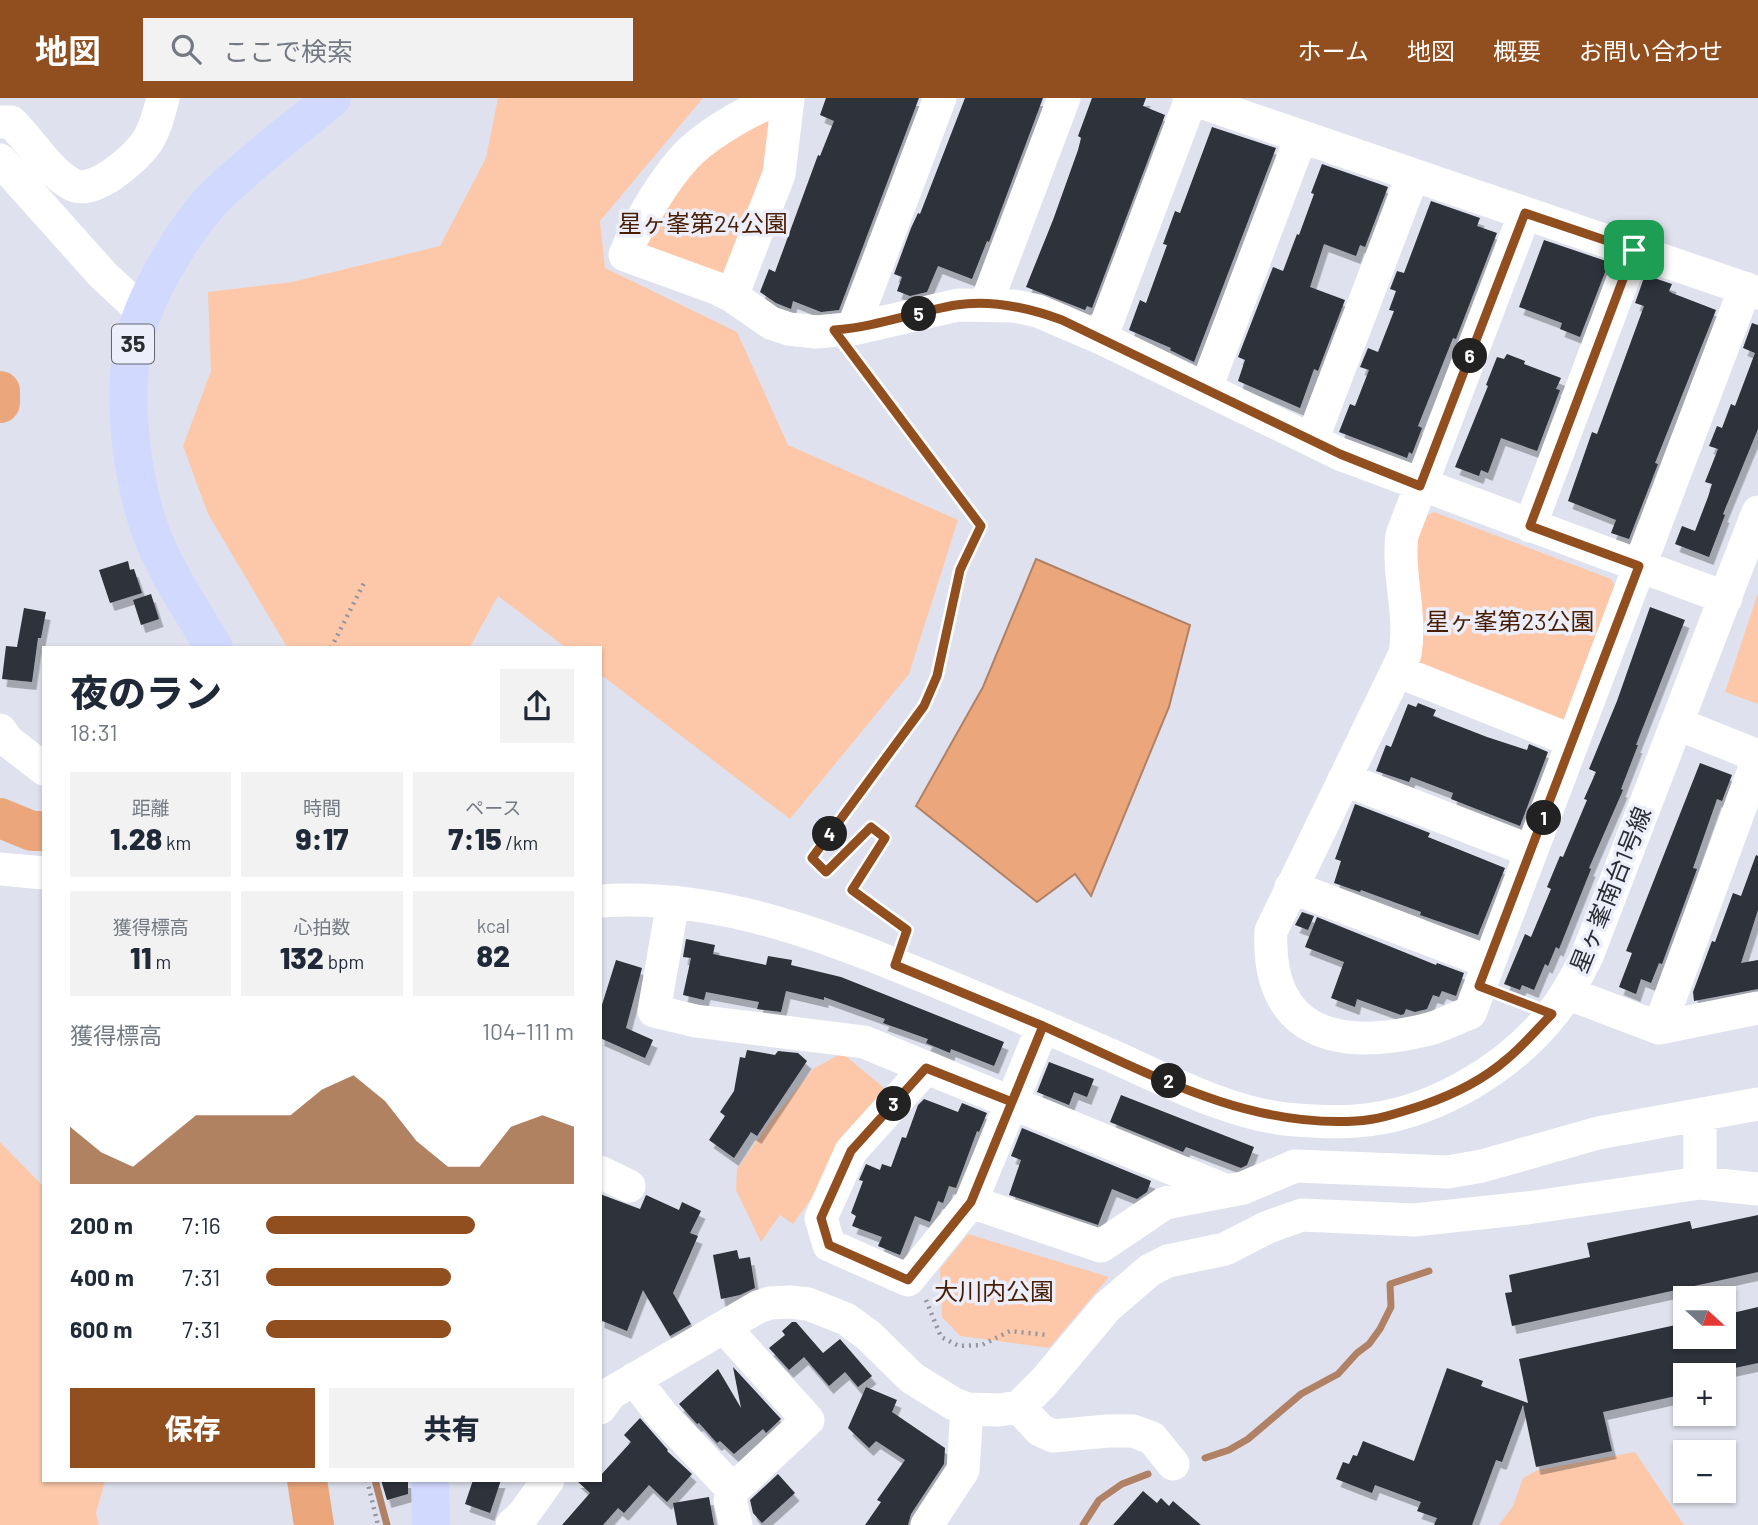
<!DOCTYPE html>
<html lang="ja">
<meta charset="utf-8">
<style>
:root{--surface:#fff;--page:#f2f2f3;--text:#1f2937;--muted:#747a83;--accent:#914e1f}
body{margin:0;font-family:Barlow,"Noto Sans JP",sans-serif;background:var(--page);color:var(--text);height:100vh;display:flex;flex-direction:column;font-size:26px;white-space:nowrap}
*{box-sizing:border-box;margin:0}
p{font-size:23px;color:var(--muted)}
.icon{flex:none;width:38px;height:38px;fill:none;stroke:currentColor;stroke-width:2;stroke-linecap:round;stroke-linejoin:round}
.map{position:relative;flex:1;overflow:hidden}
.sheet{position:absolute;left:42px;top:548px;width:560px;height:836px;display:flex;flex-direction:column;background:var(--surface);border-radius:0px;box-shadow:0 2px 5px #0004}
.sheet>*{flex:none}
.needle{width:46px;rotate:111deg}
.tools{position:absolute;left:1673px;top:1188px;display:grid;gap:14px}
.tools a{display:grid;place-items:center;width:63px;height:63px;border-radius:0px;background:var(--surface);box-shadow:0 2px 5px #0004;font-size:35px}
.pin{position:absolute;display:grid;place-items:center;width:60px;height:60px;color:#fff;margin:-30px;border-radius:14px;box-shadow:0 4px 10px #0006}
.km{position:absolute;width:35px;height:35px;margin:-18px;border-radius:50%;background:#222;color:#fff;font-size:19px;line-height:35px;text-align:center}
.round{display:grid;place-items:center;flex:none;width:74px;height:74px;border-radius:0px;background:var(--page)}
.headline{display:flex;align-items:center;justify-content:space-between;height:119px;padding:0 28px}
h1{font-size:38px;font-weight:800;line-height:52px}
.stats{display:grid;grid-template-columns:repeat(3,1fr);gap:10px;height:119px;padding:7px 28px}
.stats div{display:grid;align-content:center;border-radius:0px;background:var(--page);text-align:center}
.stats b{font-size:30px;font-weight:800}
.stats small{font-size:19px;font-weight:400}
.stats p{font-size:19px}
.chart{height:196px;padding:14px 28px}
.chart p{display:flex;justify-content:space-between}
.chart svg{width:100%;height:126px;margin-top:7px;fill:var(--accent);opacity:.7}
.action{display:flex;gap:14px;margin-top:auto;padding:14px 28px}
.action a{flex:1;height:80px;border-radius:0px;background:var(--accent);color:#fff;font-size:28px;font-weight:800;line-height:80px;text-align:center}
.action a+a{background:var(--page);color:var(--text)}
ul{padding:0 28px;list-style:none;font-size:23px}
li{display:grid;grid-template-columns:112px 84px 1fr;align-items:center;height:52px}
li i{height:18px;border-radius:9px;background:var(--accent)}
header{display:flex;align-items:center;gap:42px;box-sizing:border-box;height:98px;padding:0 35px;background:var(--accent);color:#fff}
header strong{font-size:33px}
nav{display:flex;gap:38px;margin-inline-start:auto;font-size:24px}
.search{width:490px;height:63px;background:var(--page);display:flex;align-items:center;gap:18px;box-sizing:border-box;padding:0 24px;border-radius:0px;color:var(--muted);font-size:26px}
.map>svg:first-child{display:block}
.green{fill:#fcc8a9}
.water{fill:#eba67c;stroke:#b18166;stroke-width:2}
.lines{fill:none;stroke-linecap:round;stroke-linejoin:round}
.stream{stroke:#b18166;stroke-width:7}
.river{stroke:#eba67c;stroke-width:40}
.building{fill:#2f313a;filter:url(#shadow)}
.path{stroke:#92959e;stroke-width:4.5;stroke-dasharray:2 5;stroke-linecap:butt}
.minor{stroke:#fff;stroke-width:33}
.major{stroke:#d1d9fe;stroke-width:38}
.route-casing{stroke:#fff;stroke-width:14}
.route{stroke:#914e1f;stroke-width:9}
.labels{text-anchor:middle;stroke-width:7;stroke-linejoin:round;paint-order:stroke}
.shield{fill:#eceffb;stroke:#65666e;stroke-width:2}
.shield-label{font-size:23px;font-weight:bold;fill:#2b2c31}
.park-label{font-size:24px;fill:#491e00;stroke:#eceffb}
.street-label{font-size:24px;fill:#2b2c31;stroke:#eceffb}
</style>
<header>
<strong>地図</strong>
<div class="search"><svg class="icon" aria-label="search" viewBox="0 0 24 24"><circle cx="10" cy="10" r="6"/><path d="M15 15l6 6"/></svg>ここで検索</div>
<nav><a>ホーム</a><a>地図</a><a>概要</a><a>お問い合わせ</a></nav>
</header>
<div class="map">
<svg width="1758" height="1427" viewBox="0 0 1758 1427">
<defs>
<filter id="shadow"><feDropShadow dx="4.5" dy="8" stdDeviation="0" flood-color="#0004"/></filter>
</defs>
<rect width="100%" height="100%" fill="#dfe2ee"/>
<!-- green -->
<path class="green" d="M498,0h205l-103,123 5,47 132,64 51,113 170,75 -49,154 -119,145 -190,-145v-26l-35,-1 -67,-51 -28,51h-183l-79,-133 -25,-68 28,-75 -3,-79 84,-10 148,-36 46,-88z
M764,19l12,8 -7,46 -39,101 -12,6 -70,-25 -6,-14 49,-73z
M1434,414l177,67 7,11 -45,127 -13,5 -141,-53 -7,-96 8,-54z
M1758,495v111l-33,-12z
M842,955l46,38 -95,133 -13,-9 -19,27 -25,-52 1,-21 33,-47 43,-53z
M0,1044l44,45v293l61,1 -9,32 3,12h-99z
M968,1136l141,43 -60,71 -89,-12 -18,-19 -2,-48z
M1635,1354l49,73h-185l14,-19 10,-28 15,-8z"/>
<!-- water -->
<path class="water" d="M1036,461l154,66 -21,82 -78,189 -16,-22 -38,28 -121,-96 67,-119z"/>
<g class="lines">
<!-- stream -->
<path class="stream" d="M1205,1360l24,-8 19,-11 53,-45 37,-20 19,-21 12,-9 11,-15 11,-22 -1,-23 39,-13
M375,1382l12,45
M1083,1427l16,-25 23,-16 26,-10"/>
<!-- river -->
<path class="river" d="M0,293v12
M0,720l32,13h12
M307,1382l7,45"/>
</g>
<!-- building -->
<path class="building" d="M826,0h93l-80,212 -18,2 -28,-11 -2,8 -15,-6 -16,-11 9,-23 6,3 43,-117 2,1 14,-35 -14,-6z
M965,0h78l-54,144 -2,-1 -15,38 -34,-13 -11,26 -17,4 -13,-5 5,-14 -8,-3 17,-46 7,-15 2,1z
M1092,0h54l-3,8 22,9 -73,193 -5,-2 -2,4 -59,-23 27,-67 25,-70 3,-12 -3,-2z
M1212,29l64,21 -82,214 -24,-12 1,-2 -42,-18 11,-30 6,3 21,-58 -4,-1 12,-33 5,2z
M1322,66l66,23 -23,60 -5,-2 -4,11 -32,-12 -14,43 35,13 -27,71 -4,-2 -14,39 -62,-27 7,-21 -7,-3 35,-90 10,4 14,-37 2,1 15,-41 -3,-1z
M1431,103l49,17 -3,8 20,7 -41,106 -3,-1 -35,88 4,2 -10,26 -3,-2 -2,6 -68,-26 11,-28 5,2 14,-36 -9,-3 8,-19 10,4 16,-41 -5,-1 7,-19 -6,-2 7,-18 7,2z
M1544,142l65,22 -29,75 -20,-8 2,-6 -43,-16z
M1645,177l27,9 -3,7 3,2 44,17 -61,153 3,1 -29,75 -18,-6 5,-13 -48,-19 24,-69 5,2 47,-128 -9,-3z
M1752,225l6,2v104l-35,85 2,1 -16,42 -34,-13 7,-18 13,5 13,-34 4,-13 -7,-2 13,-33 -9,-3 8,-20 5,2 9,-24 4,2 20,-53 -12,-5z
M1507,256l18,7 -1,3 37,14 -5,11 4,1 -23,61 -36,-13 -13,35 -7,-3 -2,6 -24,-9 33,-81 -2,-1 11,-28 7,2z
M128,463l2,9 4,-1 8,24 -32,10 -11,-33z
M151,496l8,25 -18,6 -8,-25z
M1650,509l35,13 -49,125h2l-17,44 2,1 -34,78 2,1 -32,80 -3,-2 -8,19 -3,-2 -11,26 -12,-5 -2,5 -16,-6 21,-50 6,3 20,-48 -4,-2 13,-31 3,1 24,-57 -3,-1 12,-27 -7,-3 28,-68z
M24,510l22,4 -5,26h-3l-6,44 -30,-3 4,-33 11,1z
M1418,605l18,7 -3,6 54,21 40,13 2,-6 19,8 -28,74 -69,-27 2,-6 -42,-16 -2,5 -33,-11 10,-26 5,2 17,-43 8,3z
M1700,665l32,12 -10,26 -5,-2 -24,69 4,1 -35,95 -3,-1 -8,20 -10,-4 -5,15 -17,-7 13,-34 -6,-2z
M1355,706l75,29 -2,4 77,31 -27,67 -58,-20 1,-3 -60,-22 -1,2 -26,-9 7,-22 -6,-2z
M1756,757l2,1v54l-17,53 17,-3v29l-64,12 -1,-9 19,-51 3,1 18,-49 8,3z
M1302,814l12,4 -6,14 -13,-5z
M1317,819l119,48 1,-2 27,10 -8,23 -14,-5 -3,6 -6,-2 -6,14 -12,3 -9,-3 -2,5 -3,1 -44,-16 -2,8 -24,-9 13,-36 -39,-15z
M686,841l29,6 -2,9 53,11 2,-9 24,4 -1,5 50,12 163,65 -10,24 -43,-17 -1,4 -24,-10 2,-4 -45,-16 2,-4 -61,-22v3l-38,-9 -5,21 -24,-3 2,-7 -53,-10 -2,8 -21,-5 8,-37 -8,-1z
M616,862l26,8 -16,60 27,12 -8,18 -45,-20v-27z
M747,952l28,5 3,-4 20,2 9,8 -50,75 -6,-4 -17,26 -25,-18 16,-24 -5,-4 14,-21 6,-34 5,1z
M1049,964l45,17 -7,18 -13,-5 -5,13 -32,-13z
M1121,997l133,52 -7,18 -6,3 -55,-21 -3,5 -73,-30z
M924,1001l34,13 4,-9 25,10 -8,19 -2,-1 -21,57 -7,-2 -6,17 -5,-2 -8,21 -15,-6 -15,39 -22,-9 4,-9 -30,-11 4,-10 -5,-3 12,-32 -4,-1 7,-16 14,6 2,-6 9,3 11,-30 4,1 12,-33z
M1022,1030l129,53 -4,11 -10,7 -25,-10 -14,36 -89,-30 12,-35 -10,-4z
M600,1096l40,15 6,-14 33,15 3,-8 19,9 -11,22 8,3 -25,57 18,31 -21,12 -27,-46 -16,41 -27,-11z
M1758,1117v57l-246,54 -7,-33 7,-1 -3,-17 81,-18 -3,-14 103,-22 2,8z
M737,1152l2,9 11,-2 5,31 -15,7 -19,4 -8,-44z
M1758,1209v56l-28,6 1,7h-46v18l-82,18 9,39 -76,16 -13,-62 -21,57 -6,-2 -24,65h-38l3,-7 -20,-7 4,-9 -46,-17 -3,8 -36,-14 7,-17 6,2 4,-9 4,1 6,-15 51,20 33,-93 36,13 -2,5 47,17 -9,-44 166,-36v14h39v-22z
M792,1224h4l27,31 17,-14 32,37 -14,11 -13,-15 -16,14 -25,-29 -15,13 -20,-22 16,-13 -3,-4z
M733,1269l48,52 -15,14 -3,-4 -29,25 -14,-13 -3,2 -18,-20 -2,1 -18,-20 39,-35 23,39z
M866,1289l31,13 -5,12 53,36 -1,16 -33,50 -3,11h-43l16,-23 -4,-2 28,-40 -29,-19 -7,7 -21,-20z
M640,1320l28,32 -1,1 25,23 -25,28 -18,-17 -25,28 -6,-5 -15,17h-41l28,-32 -14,-13h24v-4l31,-34 -7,-7z
M778,1376l17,19 -33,30 -9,-10 -3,-13z
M381,1382h27v14l-21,6z
M473,1382h28l-11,33 -25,-9z
M1143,1393l14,12 4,-5 8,8 4,-5 28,24h-88z
M709,1399l5,28h-37l-4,-22z"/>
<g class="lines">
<!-- path -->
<path class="path" d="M852,256l129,172 -21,44 -23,106 -13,30 -112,152 14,14 45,-45 14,10 -33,53 55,41 -3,10
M331,550l34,-67
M1504,898l21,8
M926,1202l15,37 18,9 23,-1 28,-14 38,4
M367,1382l11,45"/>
<!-- minor -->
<path class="minor" d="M778,0c-30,14 -62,30 -87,53 -24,23 -54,73 -66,104l91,33 16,8 39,27 18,6 27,3 42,-4 100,-23 56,1 24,5 63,27 239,116 386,144
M1189,0l569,195
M0,24h11c20,19 36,48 60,62 21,13 63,-24 75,-41 9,-12 13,-30 17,-45
M0,62l103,115 41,38
M1525,115l-123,322c-5,40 10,79 3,119l-134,277c-5,104 68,120 154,99 15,-3 30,-12 45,-17l275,-725
M732,198l47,-122 9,-76
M986,206l78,-206
M853,230l87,-230
M1101,240l90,-239
M1206,290l95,-251
M1312,342l101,-265
M1530,428l104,-276
M1397,573l176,70
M1678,626l80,32
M0,632l8,11 36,28
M1344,681l187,72
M0,771l44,4
M1291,789l198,75
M600,803c116,-8 224,34 328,77 61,25 122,51 182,77 54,24 116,57 175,64 22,2 49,4 71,2 74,-5 152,-51 197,-108 14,-18 24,-37 34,-57l171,-444
M673,804l-19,109 42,10 168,21 363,149
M1567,895l92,35 99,-20
M1659,930l99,-269
M926,970l-75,83 -30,67 8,27 79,35 63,-78 72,-176
M1700,1018v67
M600,1074l29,14
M971,1104l130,44 64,-43 78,-15 52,-22 153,6 34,-6 116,-33 160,-29
M634,1281l28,36 71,75 75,-70 -84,-93
M1019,1309l21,23 13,6 55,-5h25l19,7 21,26
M600,1310l11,-15 147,-86 12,-4 20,-1 18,2 38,15 22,16 44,43 42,26 13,5 32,1 20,-3 25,-25 63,-75 43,-37 18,-9 57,-12 43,-22 34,-12 112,5 113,-12 173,-25 58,6
M733,1392l-3,11 6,24
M512,1427l11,-10 25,-35
M927,1427l36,-55 4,-61"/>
<!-- major -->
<path class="major" d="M214,550c-22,-38 -49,-77 -64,-118 -18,-53 -28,-128 -17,-184 8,-45 52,-120 85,-152 35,-34 76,-64 114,-96
M430,1382l1,45"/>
</g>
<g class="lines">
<!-- route casing -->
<g class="route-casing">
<path id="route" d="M1634,152l-104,276 109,40 -160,420 73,28c-15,15 -29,32 -45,45 -24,21 -55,36 -84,46 -22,7 -45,15 -67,16 -112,7 -214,-51 -313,-95l-72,176 -63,78 -79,-35 -8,-27 30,-67 75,-83 86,34 31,-76 -148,-61 12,-35 -55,-40 33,-52 -14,-11 -45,45 -14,-14 112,-152 13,-30 23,-106 21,-44 -147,-196c42,-3 81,-18 122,-25 36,-6 73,3 106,15l278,134 80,32 105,-273 109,37"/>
</g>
<!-- route -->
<use href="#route" class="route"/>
</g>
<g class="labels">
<!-- shield labels -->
<rect class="shield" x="112" y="226.5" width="42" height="39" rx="5"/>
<g class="shield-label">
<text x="133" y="254">35</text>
</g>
<!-- park labels -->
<g class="park-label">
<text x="703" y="134">星ヶ峯第24公園</text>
<text x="1510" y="532">星ヶ峯第23公園</text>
<text x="994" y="1202">大川内公園</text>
</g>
<!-- street labels -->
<g class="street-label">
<text transform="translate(1611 792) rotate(-68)" y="8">星ヶ峯南台1号線</text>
</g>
</g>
</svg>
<div class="tools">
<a><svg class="needle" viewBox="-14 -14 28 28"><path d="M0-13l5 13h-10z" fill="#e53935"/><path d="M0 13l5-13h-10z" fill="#747a83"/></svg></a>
<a>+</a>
<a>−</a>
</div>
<div class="pin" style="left:1634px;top:152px;background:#1e9e55"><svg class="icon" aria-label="arrive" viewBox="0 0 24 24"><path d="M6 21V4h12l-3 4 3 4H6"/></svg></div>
<b class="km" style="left:1544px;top:720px">1</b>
<b class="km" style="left:1169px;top:983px">2</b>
<b class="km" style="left:894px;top:1006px">3</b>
<b class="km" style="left:830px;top:736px">4</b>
<b class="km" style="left:919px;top:216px">5</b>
<b class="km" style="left:1470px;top:258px">6</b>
<section class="sheet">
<div class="headline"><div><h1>夜のラン</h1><p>18:31</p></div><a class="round"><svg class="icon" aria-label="share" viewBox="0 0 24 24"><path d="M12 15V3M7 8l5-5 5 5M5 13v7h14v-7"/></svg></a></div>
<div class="stats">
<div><p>距離</p><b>1.28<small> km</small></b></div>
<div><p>時間</p><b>9:17</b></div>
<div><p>ペース</p><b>7:15<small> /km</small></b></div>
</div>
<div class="stats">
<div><p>獲得標高</p><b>11<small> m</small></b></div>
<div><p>心拍数</p><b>132<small> bpm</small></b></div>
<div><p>kcal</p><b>82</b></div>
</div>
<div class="chart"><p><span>獲得標高</span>104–111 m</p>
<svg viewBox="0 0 160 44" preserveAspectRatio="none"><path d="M0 44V24L10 33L20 38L30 29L40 20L50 20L60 20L70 20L80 11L90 6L100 15L110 29L120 38L130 38L140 24L150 20L160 24V44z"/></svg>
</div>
<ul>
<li><b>200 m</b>7:16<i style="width:68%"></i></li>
<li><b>400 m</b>7:31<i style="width:60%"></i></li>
<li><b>600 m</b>7:31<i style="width:60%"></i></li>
</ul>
<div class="action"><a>保存</a><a>共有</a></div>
</section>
</div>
